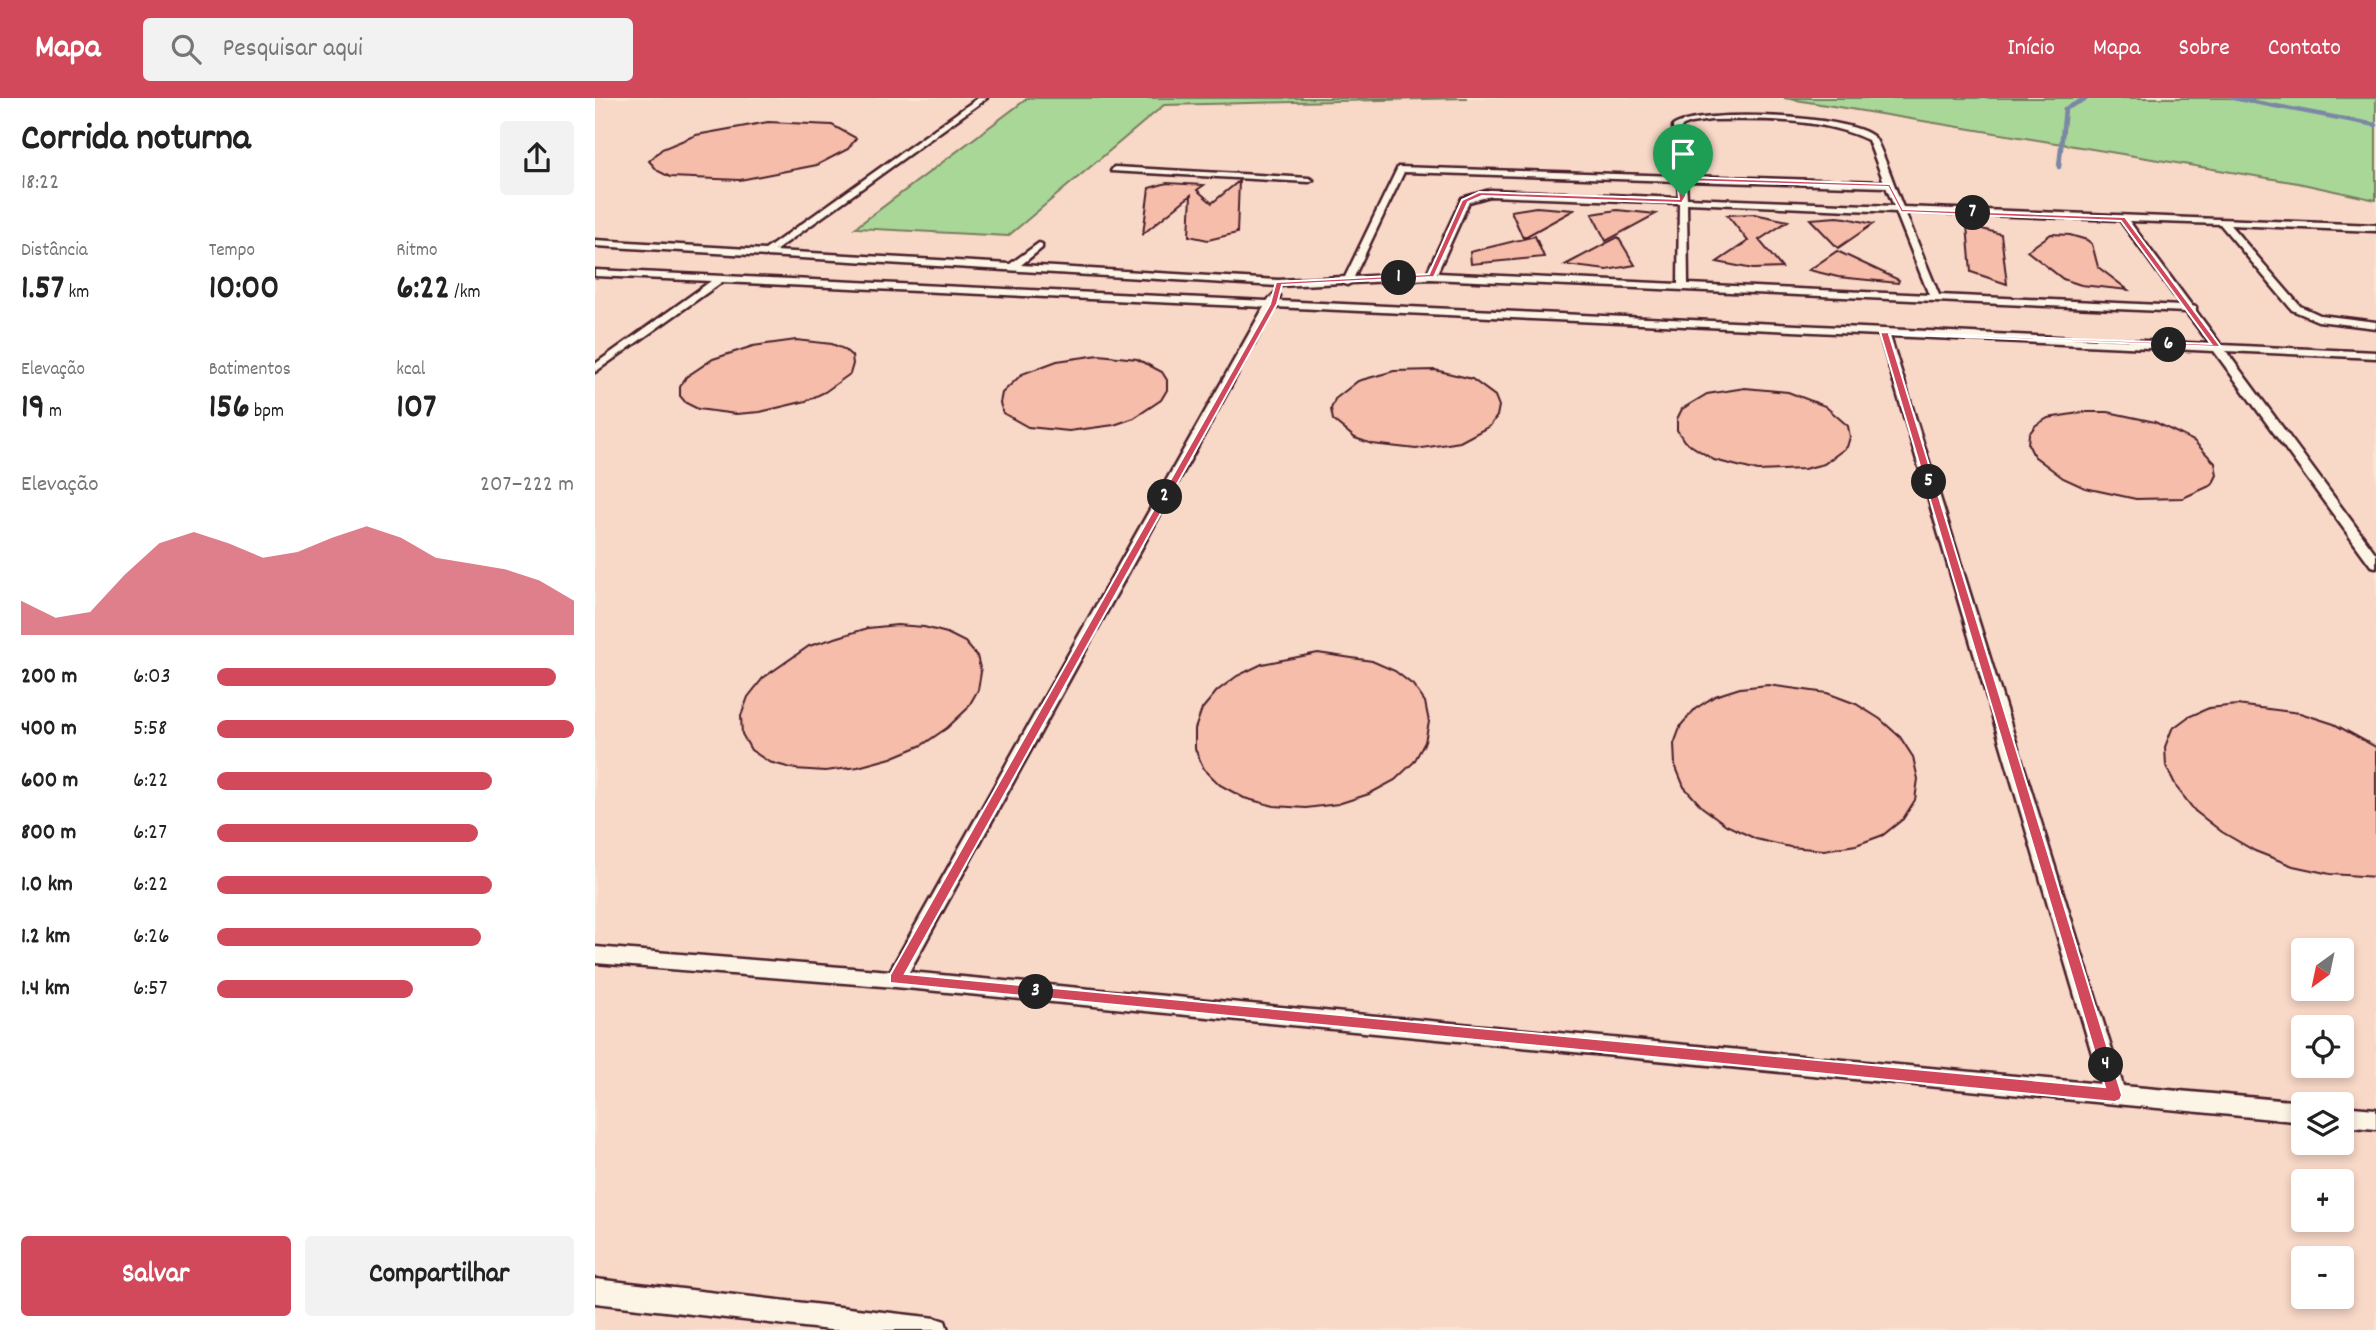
<!DOCTYPE html>
<html lang="pt">
<meta charset="utf-8">
<style>
:root{--surface:#fff;--page:#f2f2f2;--text:#222;--muted:#767676;--accent:#d1495b}
body{margin:0;font-family:Dekko,sans-serif;background:var(--page);color:var(--text);height:100vh;display:flex;flex-direction:column;font-size:26px;white-space:nowrap}
*{box-sizing:border-box;margin:0}
p{font-size:23px;color:var(--muted)}
.icon{flex:none;width:38px;height:38px;fill:none;stroke:currentColor;stroke-width:2;stroke-linecap:round;stroke-linejoin:round}
.map{position:relative;flex:1;overflow:hidden}
.sheet{display:flex;flex-direction:column;background:var(--surface);width:595px}
.sheet>*{flex:none}
.needle{width:46px;rotate:213deg}
.tools{position:absolute;left:1696px;top:840px;display:grid;gap:14px}
.tools a{display:grid;place-items:center;width:63px;height:63px;border-radius:7px;background:var(--surface);box-shadow:0 4px 10px #0003;font-size:35px}
.pin{position:absolute;display:grid;place-items:center;width:60px;height:60px;color:#fff;margin:-72px -30px;border-radius:50% 50% 50% 0;rotate:-45deg;box-shadow:0 0 7px #0007}
.pin .icon{rotate:45deg}
.km{position:absolute;width:35px;height:35px;margin:-18px;border-radius:50%;background:#222;color:#fff;font-size:19px;line-height:35px;text-align:center}
.round{display:grid;place-items:center;flex:none;width:74px;height:74px;border-radius:7px;background:var(--page)}
.summary{display:flex;align-items:center;justify-content:space-between;height:119px;padding:0 21px}
h1{font-size:38px;font-weight:700;line-height:52px}
.stats{display:grid;grid-template-columns:repeat(3,1fr);gap:10px;height:119px;padding:7px 21px}
.stats div{display:grid;align-content:center}
.stats b{font-size:35px;font-weight:700}
.stats small{font-size:19px;font-weight:400}
.stats p{font-size:19px}
.chart{height:196px;padding:14px 21px}
.chart p{display:flex;justify-content:space-between}
.chart svg{width:100%;height:126px;margin-top:7px;fill:var(--accent);opacity:.7}
.primary-button{display:flex;gap:14px;margin-top:auto;padding:14px 21px}
.primary-button a{flex:1;height:80px;border-radius:7px;background:var(--accent);color:#fff;font-size:28px;font-weight:700;line-height:80px;text-align:center}
.primary-button a+a{background:var(--page);color:var(--text)}
ul{padding:0 21px;list-style:none;font-size:23px}
li{display:grid;grid-template-columns:112px 84px 1fr;align-items:center;height:52px}
li i{height:18px;border-radius:9px;background:var(--accent)}
header{display:flex;align-items:center;gap:42px;box-sizing:border-box;height:98px;padding:0 35px;background:var(--accent);color:#fff}
header strong{font-size:33px}
nav{display:flex;gap:38px;margin-inline-start:auto;font-size:24px}
.search{width:490px;height:63px;background:var(--page);display:flex;align-items:center;gap:18px;box-sizing:border-box;padding:0 24px;border-radius:7px;color:var(--muted);font-size:26px}
main{display:flex;flex:1;min-height:0}
.map>svg:first-child{display:block}
.built{fill:#f8d8c7;fill-rule:evenodd}
.green{fill:#a9d797;stroke:#7a7b61;stroke-width:2}
.lines{fill:none;stroke-linecap:round;stroke-linejoin:round}
.stream{stroke:#7b86a5;stroke-width:4.5}
.building{fill:#f5bdaa;stroke:#4a1f2b;stroke-width:2}
.service-casing{stroke:#4a1f2b;stroke-width:5}
.service{fill:#fcf5e5;fill-rule:evenodd}
.route{fill:#d1495b;stroke:#fff;stroke-width:2;fill-rule:evenodd}
</style>
<header>
<strong>Mapa</strong>
<div class="search"><svg class="icon" aria-label="search" viewBox="0 0 24 24"><circle cx="10" cy="10" r="6"/><path d="M15 15l6 6"/></svg>Pesquisar aqui</div>
<nav><a>Início</a><a>Mapa</a><a>Sobre</a><a>Contato</a></nav>
</header>
<main>
<section class="sheet">
<div class="summary"><div><h1>Corrida noturna</h1><p>18:22</p></div><a class="round"><svg class="icon" aria-label="share" viewBox="0 0 24 24"><path d="M12 15V3M7 8l5-5 5 5M5 13v7h14v-7"/></svg></a></div>
<div class="stats">
<div><p>Distância</p><b>1.57<small> km</small></b></div>
<div><p>Tempo</p><b>10:00</b></div>
<div><p>Ritmo</p><b>6:22<small> /km</small></b></div>
</div>
<div class="stats">
<div><p>Elevação</p><b>19<small> m</small></b></div>
<div><p>Batimentos</p><b>156<small> bpm</small></b></div>
<div><p>kcal</p><b>107</b></div>
</div>
<div class="chart"><p><span>Elevação</span>207–222 m</p>
<svg viewBox="0 0 160 44" preserveAspectRatio="none"><path d="M0 44V32L10 38L20 36L30 23L40 12L50 8L60 12L70 17L80 15L90 10L100 6L110 10L120 17L130 19L140 21L150 25L160 32V44z"/></svg>
</div>
<ul>
<li><b>200 m</b>6:03<i style="width:95%"></i></li>
<li><b>400 m</b>5:58<i style="width:100%"></i></li>
<li><b>600 m</b>6:22<i style="width:77%"></i></li>
<li><b>800 m</b>6:27<i style="width:73%"></i></li>
<li><b>1.0 km</b>6:22<i style="width:77%"></i></li>
<li><b>1.2 km</b>6:26<i style="width:74%"></i></li>
<li><b>1.4 km</b>6:57<i style="width:55%"></i></li>
</ul>
<div class="primary-button"><a>Salvar</a><a>Compartilhar</a></div>
</section>
<div class="map">
<svg width="1781" height="1232" viewBox="0 0 1781 1232">
<rect width="100%" height="100%" fill="#fae4d3"/>
<filter id="ink" filterUnits="userSpaceOnUse"><feTurbulence type="fractalNoise" baseFrequency=".0143" numOctaves="2"/><feDisplacementMap in="SourceGraphic" scale="14" xChannelSelector="R" yChannelSelector="G"/><feConvolveMatrix kernelMatrix="1 2 1 2 8 2 1 2 1" color-interpolation-filters="sRGB"/></filter>
<g filter="url(#ink)">
<!-- built -->
<path class="built" d="M0,0h1188l515,85 78,17v1130h-1781zM1708,852h38v39h-38zM1708,929h38v39h-38zM1708,1006h38v39h-38zM1708,1083h38v39h-38zM1708,1160h38v39h-38z"/>
<!-- green -->
<path class="green" d="M433,0h439l-303,7 -156,131 -153,-8z
M1189,0h592v102l-78,-17z"/>
<g class="lines">
<!-- stream -->
<path class="stream" d="M1638,0l143,27
M1464,69l6,-58 22,-11"/>
</g>
<!-- building -->
<path class="building" d="M173,24l64,3 24,13 -8,11 -31,16 -77,15 -70,-3 -12,-6 -9,-10 13,-12 34,-14z
M644,83l-2,52 -29,7 -19,-4 2,-41 -48,39 6,-46 18,-5 37,2 -7,5 15,13z
M941,109l38,3 -51,28 -12,-27z
M1022,112l39,4 -50,27 -14,-27z
M1159,116l34,7 -29,19 23,28 -29,1 -36,-7 31,-21 -21,-26z
M1242,119l9,1 27,6 -35,24 -28,-29z
M1372,127l34,9 6,50 -36,-12z
M1456,136l19,1 17,5 5,4 6,23 30,23 -47,-5 -18,-6 -36,-28z
M940,138l9,21 -73,7 -1,-12z
M1023,139l17,28 -28,5 -42,-5z
M1242,153l62,29 -1,3 -60,-6 -29,-7z
M201,242l36,4 12,5 8,7 1,8 -3,10 -25,18 -19,9 -46,11 -24,2 -38,-5 -12,-6 -6,-7v-9l6,-10 27,-18 40,-13z
M504,257l38,4 25,13 5,8v10l-6,10 -27,18 -20,7 -45,6 -41,-4 -25,-14 -3,-10 2,-10 20,-19 35,-13z
M840,272l37,9 23,17 4,10 -2,10 -7,10 -30,16 -44,7 -44,-5 -17,-6 -22,-18 -2,-11 4,-10 23,-18 36,-10z
M1150,290l43,4 37,14 23,20 2,11 -3,10 -23,17 -20,5 -46,2 -44,-11 -30,-19 -7,-11v-11l5,-10 25,-15z
M1490,314h23l47,10 39,19 21,22 2,12 -5,10 -29,13 -47,1 -51,-11 -22,-10 -29,-22 -6,-12 1,-10 7,-9 12,-7z
M302,527l27,2 23,6 18,9 12,14 4,16 -3,18 -11,19 -20,19 -25,17 -31,13 -33,9 -33,4 -30,-2 -26,-7 -18,-12 -9,-16 -1,-18 7,-19 15,-19 46,-32 59,-18z
M723,555l54,8 23,10 18,14 12,17 4,20 -4,20 -11,20 -19,18 -26,14 -31,10 -32,4 -32,-2 -30,-8 -24,-13 -16,-16 -9,-20v-20l7,-20 15,-18 20,-15 25,-12z
M1173,587l59,8 29,11 24,15 20,18 13,20 5,22 -3,21 -12,19 -20,16 -27,10 -32,5 -34,-3 -34,-8 -30,-14 -24,-18 -18,-20 -9,-22 -1,-21 7,-19 14,-16 20,-13 25,-8z
M1642,607l63,8 34,11 42,23v130l-46,-3 -37,-8 -38,-15 -33,-19 -27,-21 -18,-23 -11,-22 -1,-19 7,-18 16,-12 21,-9z"/>
<g class="lines">
<!-- service casing -->
<g class="service-casing">
<path id="service" d="M383,0h9l-212,153 235,13 29,-21 3,1v4l-21,17 257,15 67,-3 53,-110 279,9 -4,-50c26,-18 178,-11 201,11 7,8 23,57 29,70l473,18v6l-146,-6 70,81 20,9 56,7v6l-58,-7 -26,-11 -72,-86 -91,-3 63,85 4,1v4l25,34 155,7v6l-150,-7 150,203v13l-5,-1 -157,-215 -324,-15 233,750 180,16 5,2h-5v18l-1408,-135 -300,-24v-16l295,24 374,-664 -542,-25 -127,90v-8l116,-83 -116,-5v-6l672,31 8,-8 5,3 -3,5 933,43 -24,-32 -755,-33 -80,4 -4,2 -4,-2 -65,3 -683,-40v-6l170,10zM1116,22c50,-1 111,-2 157,20l16,42 -199,-6 -4,-49 10,-4zM809,74l274,9 1,17 -189,-8 -28,8 -35,75 -73,4zM1091,83l200,6 8,19 -207,-8zM895,98l189,7 -1,81 -241,-11 32,-71zM1092,105l209,9 33,83 -241,-11zM1310,114l215,8 62,86 -243,-11zM679,209l606,28 221,749 -1192,-112z
M519,69l195,11 4,2 -4,2 -198,-11z
M1746,1008l35,3v20l-35,-3z
M0,1181l341,39 9,3 3,9h-118l-235,-27z"/>
</g>
<!-- service -->
<use href="#service" class="service"/>
</g>
</g>
<!-- route -->
<path class="route" d="M1085,79l210,7 13,25 222,8 96,130 -332,-13 233,761 -2,5 -5,2 -1225,-119v-8l380,-671 6,-22 153,-8 33,-74 17,-8 200,7 -2,-20zM1089,83l204,6 13,25 220,9 90,123 -331,-12 225,755 -1200,-113 372,-670 5,-19 152,-8 34,-75 14,-6 200,7 4,-7z"/>
</svg>
<div class="tools">
<a><svg class="needle" viewBox="-14 -14 28 28"><path d="M0-13l5 13h-10z" fill="#e53935"/><path d="M0 13l5-13h-10z" fill="#767676"/></svg></a>
<a><svg class="icon" aria-label="locate" viewBox="0 0 24 24"><circle cx="12" cy="12" r="6"/><path d="M12 2v4M12 18v4M2 12h4M18 12h4"/></svg></a>
<a><svg class="icon" aria-label="layers" viewBox="0 0 24 24"><path d="M12 4l9 5-9 5-9-5zM3 14l9 5 9-5"/></svg></a>
<a>+</a>
<a>−</a>
</div>
<div class="pin" style="left:1088px;top:98px;background:#1e9e55"><svg class="icon" aria-label="arrive" viewBox="0 0 24 24"><path d="M6 21V4h12l-3 4 3 4H6"/></svg></div>
<b class="km" style="left:804px;top:180px">1</b>
<b class="km" style="left:570px;top:399px">2</b>
<b class="km" style="left:441px;top:894px">3</b>
<b class="km" style="left:1511px;top:967px">4</b>
<b class="km" style="left:1334px;top:384px">5</b>
<b class="km" style="left:1574px;top:247px">6</b>
<b class="km" style="left:1378px;top:115px">7</b>
</div>
</main>
